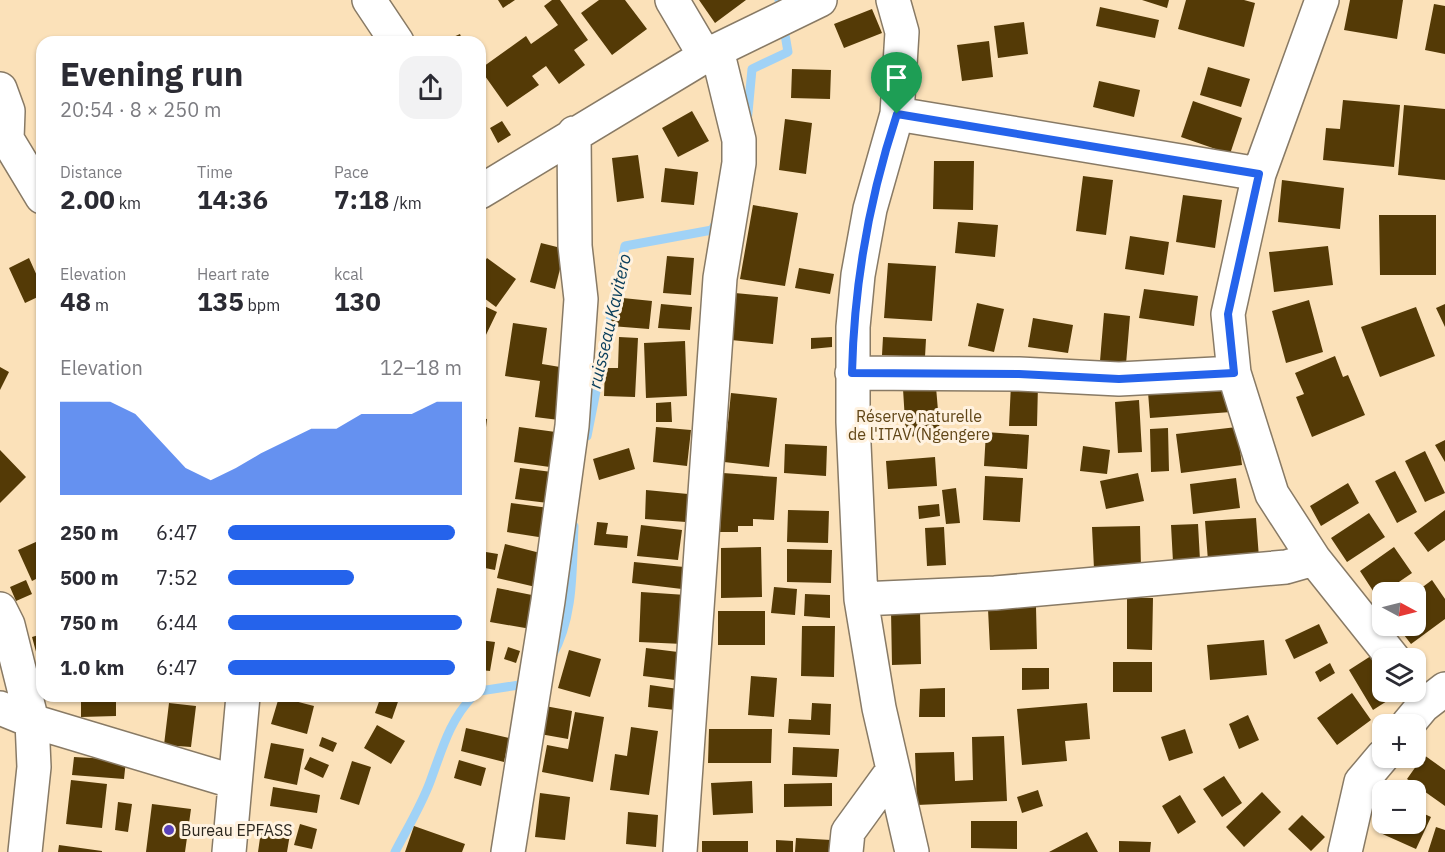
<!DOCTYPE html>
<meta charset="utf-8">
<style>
:root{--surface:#fff;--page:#f2f2f3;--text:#2b2b33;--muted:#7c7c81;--accent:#2563eb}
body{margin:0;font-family:"IBM Plex Sans",sans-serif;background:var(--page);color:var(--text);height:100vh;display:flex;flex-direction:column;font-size:22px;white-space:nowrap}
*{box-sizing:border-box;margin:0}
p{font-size:20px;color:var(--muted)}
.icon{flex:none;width:33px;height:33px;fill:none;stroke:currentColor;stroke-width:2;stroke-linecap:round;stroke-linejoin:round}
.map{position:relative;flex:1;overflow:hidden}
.drawer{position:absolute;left:36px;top:36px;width:450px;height:666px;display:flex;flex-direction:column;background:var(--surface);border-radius:18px;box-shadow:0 2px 4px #0004}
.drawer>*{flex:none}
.needle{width:39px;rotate:97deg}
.fabs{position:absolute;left:1372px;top:582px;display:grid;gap:12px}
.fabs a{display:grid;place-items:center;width:54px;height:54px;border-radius:12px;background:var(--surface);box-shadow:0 2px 4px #0004;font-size:30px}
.pin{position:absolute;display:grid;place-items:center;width:51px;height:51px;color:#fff;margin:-62px -26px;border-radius:50% 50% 50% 0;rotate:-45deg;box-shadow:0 0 6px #0007}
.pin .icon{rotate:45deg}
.round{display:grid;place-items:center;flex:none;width:63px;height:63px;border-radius:18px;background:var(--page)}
.headline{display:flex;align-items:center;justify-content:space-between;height:102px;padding:0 24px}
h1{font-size:33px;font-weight:700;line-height:45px}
.metrics{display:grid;grid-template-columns:repeat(3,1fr);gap:9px;height:102px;padding:6px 24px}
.metrics div{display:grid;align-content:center}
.metrics b{font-size:26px;font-weight:700}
.metrics small{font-size:16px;font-weight:400}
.metrics p{font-size:16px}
.chart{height:168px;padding:12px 24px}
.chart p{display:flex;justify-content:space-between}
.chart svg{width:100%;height:108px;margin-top:6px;fill:var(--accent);opacity:.7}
ul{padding:0 24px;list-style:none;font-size:20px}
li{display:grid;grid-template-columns:96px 72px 1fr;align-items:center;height:45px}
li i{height:15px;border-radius:8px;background:var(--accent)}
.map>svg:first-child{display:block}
.green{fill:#fbe1b9;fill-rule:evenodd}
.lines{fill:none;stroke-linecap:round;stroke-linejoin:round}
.stream{stroke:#a0d2f6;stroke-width:9}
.building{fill:#543a06}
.minor-casing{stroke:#887a65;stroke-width:36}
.minor{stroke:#fff;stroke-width:33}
.route-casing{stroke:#fff;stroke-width:12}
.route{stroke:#2563eb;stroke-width:8}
.poi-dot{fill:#5a42ba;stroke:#fff2e0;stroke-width:2}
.labels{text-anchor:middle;stroke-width:6;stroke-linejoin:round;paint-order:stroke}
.park-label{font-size:16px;fill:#614617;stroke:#fff2e0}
.poi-label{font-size:16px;fill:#2c271e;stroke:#fff2e0;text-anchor:start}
.water-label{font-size:18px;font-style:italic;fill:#093e5b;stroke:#fff2e0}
</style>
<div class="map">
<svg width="1445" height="852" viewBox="0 0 1445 852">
<rect width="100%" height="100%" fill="#fff2e0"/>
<!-- green -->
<path class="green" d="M0,0h1445v852h-1445zM42,42h438v654h-438zM1383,592h33v34h-33zM1383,658h33v34h-33zM1383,724h33v34h-33zM1383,790h33v34h-33z"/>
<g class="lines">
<!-- stream -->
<path class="stream" d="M747,123l5,-54 36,-17 -9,-52
M587,436l38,-190 87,-16 5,-9
M552,656c22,-38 20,-87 22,-130
M480,691l39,-6 7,-6
M395,852c12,-23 26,-46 35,-70 12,-32 19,-61 43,-86"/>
</g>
<!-- building -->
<path class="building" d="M498,0h17l-12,8z
M552,0h8l28,40 -14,10 11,15 -26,19 -13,-18 -14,10 7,9 -32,22 -27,-38 46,-33 5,8 27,-19 -14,-19z
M599,0h26l22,29 -35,26 -31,-42z
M699,0h47l-31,23z
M1142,0h27l-2,8z
M1186,0h58l11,3 -11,44 -66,-18z
M1350,0h53l-6,39 -53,-9z
M1434,4l11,2v48l-20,-4z
M1100,7l59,13 -4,18 -59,-12z
M872,9l10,24 -38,15 -10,-24z
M1024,22l4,32 -30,4 -4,-32z
M460,34l3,8h-21z
M989,41l4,36 -31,4 -5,-36z
M1208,67l42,12 -9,28 -41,-12z
M792,69l39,1 -1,29 -39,-1z
M1099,81l41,9 -6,27 -41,-10z
M1343,100l57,5 -6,62 -71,-7 3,-32 14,1z
M1193,101l49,17 -12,36 -49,-17z
M1404,105l41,4v71l-47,-5z
M692,111l17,30 -31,16 -16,-29z
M785,119l27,4 -6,51 -27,-4z
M502,121l9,14 -13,8 -8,-15z
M638,155l6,43 -27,4 -5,-44z
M934,161h40l-1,49 -40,-1z
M665,168l33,4 -4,33 -33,-3z
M1083,176l30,4 -7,55 -30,-4z
M1282,180l62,8 -4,41 -62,-7z
M1183,195l39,5 -7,48 -39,-6z
M753,205l45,8 -13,73 -45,-7z
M1379,215h57v60h-56z
M958,222l40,3 -3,32 -40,-4z
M1130,236l39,6 -5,33 -39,-6z
M541,243l24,6 -10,40 -25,-7z
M1328,246l5,39 -59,7 -5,-40z
M667,256l27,2 -3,37 -28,-2z
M29,258l13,29v8l-17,8 -16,-35z
M487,258l29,21 -20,28 -16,-12v-27z
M888,263l48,3 -4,55 -48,-3z
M799,268l35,6 -4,20 -35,-6z
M1144,289l54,7 -4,30 -55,-8z
M735,293l43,4 -5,47 -42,-4z
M613,297l39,4 -3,28 -38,-3z
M1309,300l14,52 -37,11 -14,-52z
M977,303l27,6 -10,43 -26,-6z
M480,304l17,8 -13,27 -4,-3z
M661,304l31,3 -2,23 -32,-2z
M1445,304v23l-9,-19z
M1416,307l19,49 -55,21 -19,-50z
M1104,313l26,3 -4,48 -26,-3z
M1033,318l40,7 -5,28 -40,-6z
M513,323l34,5 -5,36 24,4 -7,52 -24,-3 5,-36 -35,-5z
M619,337l19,1 -3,59 -31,-1 1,-28h13z
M832,337v10l-21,2v-11z
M883,337l43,2 -1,18 -43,-2z
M685,341l2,55 -41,2 -2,-55z
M1335,356l8,21 5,-2 17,40 -53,22 -16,-40 8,-3 -9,-21z
M0,367l9,5 -9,18z
M1011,384h27l-1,42h-28z
M1229,386l2,26 -81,6 -2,-26z
M936,387l4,47 -34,3 -3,-48z
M731,393l46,5 -8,69 -45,-5z
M1139,400l3,52 -24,1 -3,-51z
M671,402l1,20h-16v-19z
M480,418l7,1 -4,33h-3z
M519,427l44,6 -6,35 -43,-6z
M656,427l35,3 -4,36 -34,-4z
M1237,427l5,38 -61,8 -5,-39z
M1168,428l1,43 -18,1 -1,-43z
M986,432l43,3 -2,34 -43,-3z
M1445,440v22l-10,-17z
M785,444l42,2 -1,30 -42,-3z
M1083,446l27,4 -3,24 -27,-3z
M629,448l6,21 -36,11 -6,-21z
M0,450l26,27 -26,26z
M1425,451l20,42 -20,9 -20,-41z
M935,457l2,29 -49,3 -2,-28z
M520,468l32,4 -4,31 -33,-4z
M1395,471l22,41 -20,11 -22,-42z
M723,473l54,4 -3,43 -21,-1v7h-15v6h-18z
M1138,473l6,28 -38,8 -6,-28z
M985,476l38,2 -3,44 -37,-2z
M1236,478l4,30 -47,6 -3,-30z
M1348,483l11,20 -38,23 -11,-20z
M956,488l4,35 -14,1 -4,-34z
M646,490l42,4 -2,28 -41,-3z
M511,503l38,5 -4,30 -38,-6z
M939,504l1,12 -21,3 -1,-13z
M788,510l41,1 -1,32 -41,-1z
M1445,510v30l-17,12 -14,-19z
M1369,513l16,24 -38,25 -16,-24z
M1256,518l3,40 -51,3 -3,-40z
M597,522l11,1 -2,11 22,2 -1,12 -33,-3z
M1198,524l2,36 -27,2 -2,-37z
M641,525l41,5 -4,30 -41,-4z
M1140,526l1,41 -47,2 -2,-42z
M944,527l2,38 -19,1 -2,-38z
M38,541l4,9v26l-10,5 -14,-31z
M505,544l43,11 -8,33 -43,-10z
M761,547l1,50 -41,1v-50z
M1394,547l18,26 -35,24 -17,-26z
M787,549l45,1 -1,33 -44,-1z
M480,551l18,3 -3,16 -15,-3z
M634,562l50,5 -2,22 -50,-6z
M26,580l6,14 -16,7 -6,-14z
M1432,580l13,19v20l-34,25 -14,-18h19v-34z
M774,587l23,2 -2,26 -24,-2z
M497,588l40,8 -6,33 -41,-7z
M641,592l45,3 -3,49 -44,-2z
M805,594l25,1v23l-26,-2z
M1127,598h26l-1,52 -25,-1z
M1036,607l1,42 -47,1 -2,-41z
M920,610l1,54 -29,1 -1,-54z
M718,611h47v34h-47z
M1319,624l9,19 -34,16 -9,-19z
M802,626h33l-1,51 -33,-1z
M42,634v36h-1l-9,-33z
M480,640l15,2 -5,29 -10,-1z
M1264,640l3,35 -57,5 -3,-35z
M508,647l12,4 -4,12 -12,-4z
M646,648l32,4 -3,28 -32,-4z
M569,650l32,9 -11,38 -32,-9z
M1374,654l9,15v23h13l2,2 -25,16 -24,-40z
M1113,662h39v30h-39z
M1330,663l5,10 -15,9 -5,-10z
M1022,668h27v21l-27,1z
M751,676l26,2 -3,39 -26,-2z
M650,685l28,4 -3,21 -27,-3z
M945,688v29h-26l1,-28z
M1352,693l19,27 -34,25 -20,-27z
M81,696h35v20l-35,1z
M381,696h19l-8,23 -17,-6z
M279,697l35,9 -7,28 -36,-10z
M169,703l27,3 -5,41 -27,-2z
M812,703l19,1 -1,31 -42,-2 1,-14 22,1z
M1087,703l3,36 -25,2 2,20 -45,4 -5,-56z
M545,706l27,5 -4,28 -28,-5z
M575,712l29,5 -11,65 -51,-10 5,-27 21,4z
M1248,715l11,25 -20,9 -10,-25z
M377,725l28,16 -14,23 -27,-16z
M631,727l27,4 -9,64 -39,-5 5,-36 12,2z
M466,728l43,10 -5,24 -43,-11z
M709,729h63l-1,34h-63z
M1185,729l8,24 -24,8 -8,-24z
M1004,736l3,65 -90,4 -2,-52 39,-1 1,29 18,-1 -1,-43z
M322,737l15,6 -4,9 -14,-6z
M271,743l33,6 -7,36 -33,-7z
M793,747l46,2 -2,28 -45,-2z
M1424,755l21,15v36l-38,-27z
M74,757l52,3 -2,19 -52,-4z
M310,757l19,8 -6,13 -19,-9z
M459,760l27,8 -5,18 -27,-8z
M352,761l19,6 -12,38 -19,-6z
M1224,776l18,27 -20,14 -19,-28z
M71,780l36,4 -5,44 -36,-4z
M752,781l1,32 -40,2 -2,-32z
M832,783v23l-48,1v-23z
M273,787l47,8 -3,18 -47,-7z
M1038,790l5,16 -21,7 -5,-16z
M1262,792l19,20 -37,35 -18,-20z
M540,793l30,4 -5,43 -30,-3z
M1180,795l16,27 -18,12 -16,-28z
M118,802l14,2 -4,28 -13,-2z
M152,804l39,5 -6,43h-39z
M1416,810l15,7 -15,32 -38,-17 4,-8h34z
M628,812l30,3 -2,32 -30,-3z
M1302,815l23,22 -14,14 -23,-22z
M971,821h46v28l-46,-1z
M262,824l29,4 -4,24h-29z
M300,824l17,5 -5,20 -18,-4z
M414,826l51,18 -3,8h-57z
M1436,827l9,3v22h-17z
M1087,832l11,20h-49z
M796,838l35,2 -1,12h-35z
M776,840l17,1v11h-17z
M702,841h46v11h-46z
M1119,841l32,1 -1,10h-31z
M59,845l43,6v1h-44z"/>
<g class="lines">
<!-- minor casing -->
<g class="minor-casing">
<path id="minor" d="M369,0l28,42
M672,0l33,56
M893,0l9,32 -5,82 -27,95 -12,66 -5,52v95l8,177 18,109 33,144
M1322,0l-63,174 -31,140 6,59 38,121 42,65 79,99
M0,89l8,22 -1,28
M897,114l362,60
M0,136l7,3 35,58
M480,192l225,-136 115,-56
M852,373l167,1 100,5 115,-6
M861,599l134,-6 291,-26 28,-8
M0,609l8,16 24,96 2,46 -9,85
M0,708l32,13 203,61
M1408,724l15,-18 22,-17
M229,852l14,-156
M508,852l40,-251 24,-175 9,-127 -6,-53 -1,-113
M680,852l40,-574 19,-115v-23l-22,-90
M846,852l2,-20 45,-62
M1345,852l16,-70 22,-26"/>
</g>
<!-- minor -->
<use href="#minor" class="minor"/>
</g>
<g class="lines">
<!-- route casing -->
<g class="route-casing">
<path id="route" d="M897,114l362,60 -31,140 6,59 -115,6 -100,-5 -167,-1c2,-90 17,-174 45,-259z"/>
</g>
<!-- route -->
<use href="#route" class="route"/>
</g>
<!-- markers -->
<circle class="poi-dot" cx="169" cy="830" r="6"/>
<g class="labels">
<!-- park labels -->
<g class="park-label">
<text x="919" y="422">Réserve naturelle<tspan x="919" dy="18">de l'ITAV (Ngengere</tspan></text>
</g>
<!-- poi labels -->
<g class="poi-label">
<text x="181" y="836">Bureau EPFASS</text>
</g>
<!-- water labels -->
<g class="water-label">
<text transform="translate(610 321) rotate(-77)" y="6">ruisseau Kavitero</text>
</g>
</g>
</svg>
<div class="fabs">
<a><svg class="needle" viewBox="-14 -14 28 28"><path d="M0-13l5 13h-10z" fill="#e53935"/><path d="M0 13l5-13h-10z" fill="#7c7c81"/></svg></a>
<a><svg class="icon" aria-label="layers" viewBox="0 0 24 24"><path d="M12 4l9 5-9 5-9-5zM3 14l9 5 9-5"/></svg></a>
<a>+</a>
<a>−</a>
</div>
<div class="pin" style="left:897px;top:114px;background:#1e9e55"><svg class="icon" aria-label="arrive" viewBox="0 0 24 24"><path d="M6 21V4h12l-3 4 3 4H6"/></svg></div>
<section class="drawer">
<div class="headline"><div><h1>Evening run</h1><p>20:54 · 8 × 250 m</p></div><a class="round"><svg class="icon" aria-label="share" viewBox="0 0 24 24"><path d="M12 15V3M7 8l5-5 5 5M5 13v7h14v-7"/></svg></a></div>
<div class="metrics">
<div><p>Distance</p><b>2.00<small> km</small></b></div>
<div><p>Time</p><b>14:36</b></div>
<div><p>Pace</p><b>7:18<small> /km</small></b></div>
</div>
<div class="metrics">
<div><p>Elevation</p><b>48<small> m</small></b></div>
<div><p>Heart rate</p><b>135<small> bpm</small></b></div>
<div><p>kcal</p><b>130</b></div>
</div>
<div class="chart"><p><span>Elevation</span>12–18 m</p>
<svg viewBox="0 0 160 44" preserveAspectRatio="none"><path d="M0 44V6L10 6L20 6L30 11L40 22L50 33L60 38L70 33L80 27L90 22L100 17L110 17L120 11L130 11L140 11L150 6L160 6V44z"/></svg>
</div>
<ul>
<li><b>250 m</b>6:47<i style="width:97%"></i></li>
<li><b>500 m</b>7:52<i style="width:54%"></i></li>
<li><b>750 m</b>6:44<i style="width:100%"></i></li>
<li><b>1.0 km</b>6:47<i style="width:97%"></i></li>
</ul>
</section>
</div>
